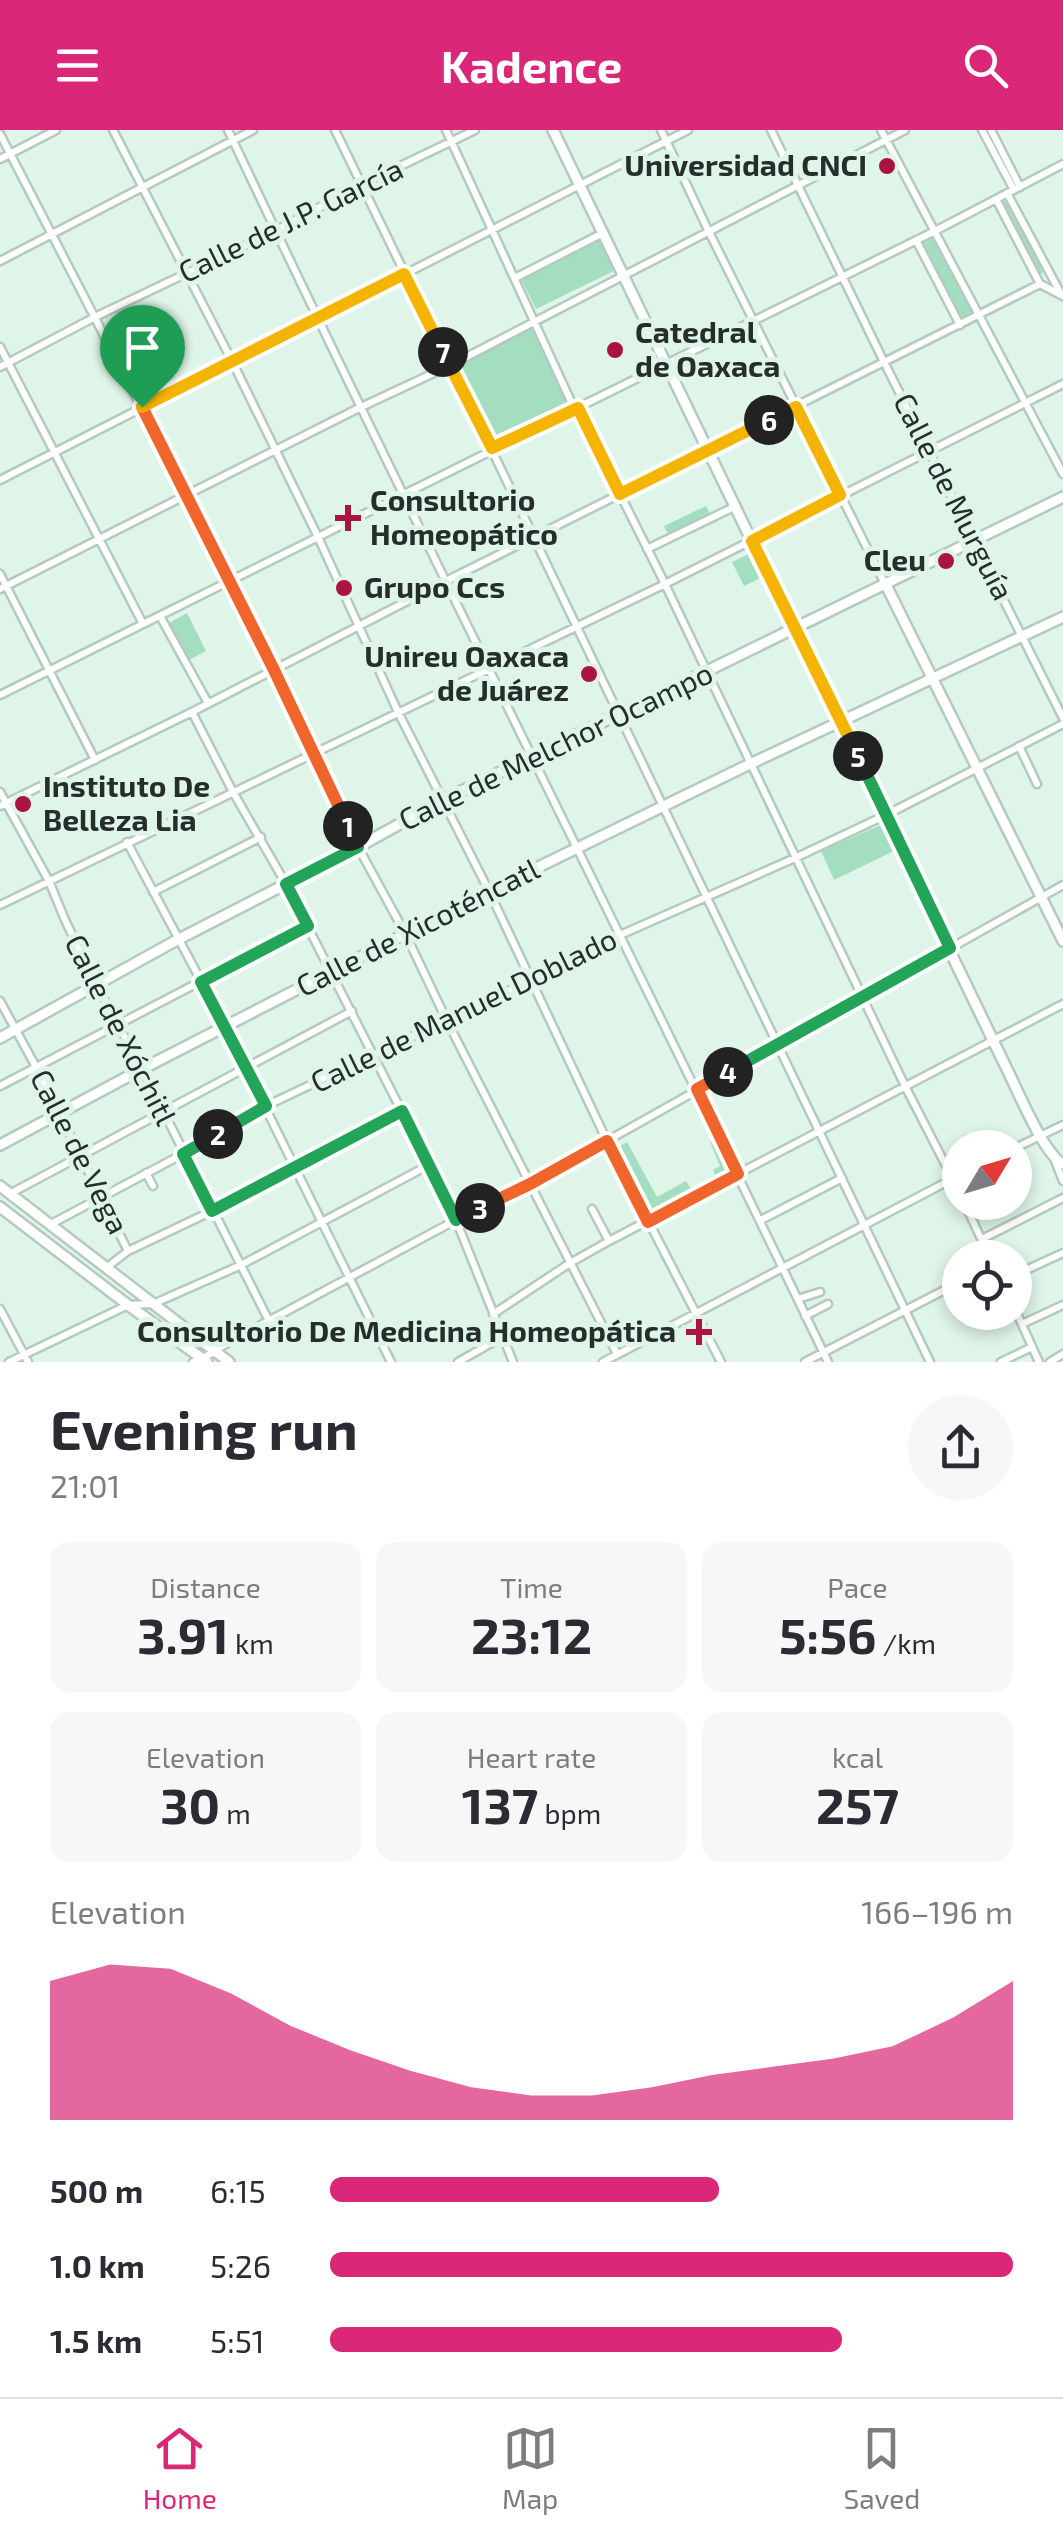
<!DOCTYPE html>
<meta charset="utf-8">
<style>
:root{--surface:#fff;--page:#f7f7f7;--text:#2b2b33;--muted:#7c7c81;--line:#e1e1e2;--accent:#db2777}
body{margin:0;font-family:"Exo 2",sans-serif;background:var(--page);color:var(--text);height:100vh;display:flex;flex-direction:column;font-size:38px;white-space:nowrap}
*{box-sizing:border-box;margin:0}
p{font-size:32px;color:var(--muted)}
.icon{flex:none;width:55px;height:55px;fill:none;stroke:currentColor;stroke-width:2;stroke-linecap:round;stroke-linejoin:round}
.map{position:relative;height:1232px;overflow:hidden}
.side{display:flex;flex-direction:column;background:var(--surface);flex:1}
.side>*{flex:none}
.needle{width:65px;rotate:52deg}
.buttons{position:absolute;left:942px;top:1000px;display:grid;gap:20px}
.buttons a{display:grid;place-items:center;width:90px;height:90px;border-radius:50%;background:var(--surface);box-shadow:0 5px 15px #0003;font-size:50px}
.pin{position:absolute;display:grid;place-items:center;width:85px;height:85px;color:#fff;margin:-102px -42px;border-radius:50% 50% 50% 0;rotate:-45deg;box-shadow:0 0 10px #0007}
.pin .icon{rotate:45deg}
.km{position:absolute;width:50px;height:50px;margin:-25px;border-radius:50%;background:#222;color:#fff;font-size:28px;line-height:50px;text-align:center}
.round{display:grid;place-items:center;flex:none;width:105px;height:105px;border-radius:52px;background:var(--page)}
.head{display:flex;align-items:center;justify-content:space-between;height:170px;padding:0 50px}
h1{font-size:55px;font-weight:700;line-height:75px}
.stats{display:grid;grid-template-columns:repeat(3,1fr);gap:15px;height:170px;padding:10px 50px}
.stats div{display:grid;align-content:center;border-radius:20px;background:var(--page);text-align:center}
.stats b{font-size:50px;font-weight:700}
.stats small{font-size:28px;font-weight:400}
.stats p{font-size:28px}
.chart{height:280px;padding:20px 50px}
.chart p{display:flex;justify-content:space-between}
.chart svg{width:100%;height:180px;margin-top:10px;fill:var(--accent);opacity:.7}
ul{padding:0 50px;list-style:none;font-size:32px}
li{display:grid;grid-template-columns:160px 120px 1fr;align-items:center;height:75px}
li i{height:25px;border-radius:12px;background:var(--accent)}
header{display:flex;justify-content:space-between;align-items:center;height:130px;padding:0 50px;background:var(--accent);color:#fff;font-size:45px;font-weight:700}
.dock{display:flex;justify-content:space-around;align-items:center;height:140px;border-top:2px solid var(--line);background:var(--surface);font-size:28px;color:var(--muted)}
.dock a{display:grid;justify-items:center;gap:5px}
.dock .on{color:var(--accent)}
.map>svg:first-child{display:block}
.green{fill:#a4dec0}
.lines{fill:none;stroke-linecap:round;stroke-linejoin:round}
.minor-casing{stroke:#b5cabe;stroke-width:11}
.major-casing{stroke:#b5cabe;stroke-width:14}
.minor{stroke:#fff;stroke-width:6}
.major{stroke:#fff;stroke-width:9}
.split-1-casing{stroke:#fff;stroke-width:20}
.split-2-casing{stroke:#fff;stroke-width:20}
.split-3-casing{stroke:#fff;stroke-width:20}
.split-4-casing{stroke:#fff;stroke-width:20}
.split-5-casing{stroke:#fff;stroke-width:20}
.split-6-casing{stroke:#fff;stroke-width:20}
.split-7-casing{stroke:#fff;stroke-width:20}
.split-8-casing{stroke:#fff;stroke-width:20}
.split-1{stroke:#f0652b;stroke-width:12}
.split-2{stroke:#22a559;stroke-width:12}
.split-3{stroke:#22a559;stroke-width:12}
.split-4{stroke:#f0652b;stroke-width:12}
.split-5{stroke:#22a559;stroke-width:12}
.split-6{stroke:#f5b400;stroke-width:12}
.split-7{stroke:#f5b400;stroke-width:12}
.split-8{stroke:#f5b400;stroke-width:12}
.poi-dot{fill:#aa1442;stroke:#dff5e9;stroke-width:4}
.labels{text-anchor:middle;stroke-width:10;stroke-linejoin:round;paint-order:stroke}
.poi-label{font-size:30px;font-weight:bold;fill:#262e2a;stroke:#dff5e9;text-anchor:end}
.street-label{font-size:30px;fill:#262e2a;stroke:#dff5e9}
</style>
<header><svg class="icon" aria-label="menu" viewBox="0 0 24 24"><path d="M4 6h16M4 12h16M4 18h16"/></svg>Kadence<svg class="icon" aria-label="search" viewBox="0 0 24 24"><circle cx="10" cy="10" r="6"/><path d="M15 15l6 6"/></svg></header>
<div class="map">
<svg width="1063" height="1232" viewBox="0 0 1063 1232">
<rect width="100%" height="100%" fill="#dff5e9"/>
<!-- green -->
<path class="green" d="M1009,70l37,71 -7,4 -37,-72z
M934,104l41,79 -14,6 -42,-76z
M603,107l15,32 -82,40 -16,-32z
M533,198l39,78 -79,39 -39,-79z
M730,375l3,5 -81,39 -3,-6 19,-9 -4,-8 42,-20 4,8z
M753,422l12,24 -21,10 -12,-24z
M187,483l19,38 -17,9 -20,-37z
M883,694l13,26 -62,30 -13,-29z
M716,1009l17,33 -20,10 -2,-5 4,-2 -2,-5 7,-4 -10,-24z
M627,1012l30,55 29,-16 7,11 -42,24 -35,-68z"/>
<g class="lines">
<!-- minor casing -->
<g class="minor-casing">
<path id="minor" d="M113,0l119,231 86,176 80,175 91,179 118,250 114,221
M228,0c195,413 402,820 600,1232
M335,0l114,234
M446,0l128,278h3l88,176 240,502 55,107
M661,0l47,100 177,354
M771,0l113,232 179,356
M881,0l182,344
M982,0l32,60
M991,0l29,57
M0,4l141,273 132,263 85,177 48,88 41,86 170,333
M0,29l56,-29
M1007,63l54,101
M996,69l44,85
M916,110l44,85
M0,131l253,-131
M515,148l88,-45
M0,217l143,277
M451,235l479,997
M0,237l95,-50 180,-86 86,-46 114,-55
M577,278l358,-177 128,-67
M492,318l82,-40
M0,350l688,-350
M647,419l89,-43
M0,444l95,186
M0,459l359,-181 92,-43 454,-235
M160,486l48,87
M0,565l491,-244
M192,582l41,80 53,92 143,281 27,55 57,142
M1019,616l18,38
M0,662l49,89 16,39 31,64 46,85 127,252
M0,676l192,-94 254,-131 594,-297 23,12
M127,712l98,184 166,336
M153,762l108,-55
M0,775l665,-321 398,-200
M0,871l36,66 92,184
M0,956l307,-160
M1015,1018l48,-23
M1055,1031l8,20
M146,1043l7,13
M11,1065l4,-4 337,-180
M964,1072l26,56
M592,1079l17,32
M761,1090l81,-42
M51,1094l132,-70 83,-48 265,-126 89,-45 175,-77 91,-43 177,-91
M982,1109l81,-41
M106,1138l22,-17 84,-40 189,-100
M1015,1145l48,-22
M798,1169l22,-7
M0,1179l28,53
M1015,1179l24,53
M493,1184l77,-51 39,-22 454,-237
M805,1186l23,-12
M1022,1194l41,-19
M9,1232l119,-57 25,-1 86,-38 190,-101
M193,1232l22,-10 7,-6 234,-126 74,-36 533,-299
M458,1232l44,-25
M603,1232l357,-187
M805,1232l155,-80
M1001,1232l31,-15
M1050,1232l13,-8"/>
</g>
<!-- major casing -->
<g class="major-casing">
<path id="major" d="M553,0l450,931c12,23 40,93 60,103
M886,455l177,356
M0,908l177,-98 181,-93 85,-47 620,-303
M0,1015l142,-76 347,-178 261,-127 313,-147
M0,1056l229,176
M0,1077l128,98 79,57"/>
</g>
<!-- minor -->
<use href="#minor" class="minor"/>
<!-- major -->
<use href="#major" class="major"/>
</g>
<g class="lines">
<!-- split-1 casing -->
<g class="split-1-casing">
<path id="split-1" d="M142,277l132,263 74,156"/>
</g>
<!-- split-2 casing -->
<g class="split-2-casing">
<path id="split-2" d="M218,1004l48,-28 -65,-124 107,-56 -22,-42 72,-37 -10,-21"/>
</g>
<!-- split-3 casing -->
<g class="split-3-casing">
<path id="split-3" d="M218,1004l-35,20 29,57 190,-100 54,109 24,-12"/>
</g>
<!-- split-4 casing -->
<g class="split-4-casing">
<path id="split-4" d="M480,1078l50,-24 77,-43 41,81 90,-48 -41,-85 31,-17"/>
</g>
<!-- split-5 casing -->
<g class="split-5-casing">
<path id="split-5" d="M728,942l222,-124 -92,-192"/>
</g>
<!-- split-6 casing -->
<g class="split-6-casing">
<path id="split-6" d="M769,290l27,-13 44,88 -88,46 106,215"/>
</g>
<!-- split-7 casing -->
<g class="split-7-casing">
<path id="split-7" d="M443,222l49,96 86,-40 42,86 149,-74"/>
</g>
<!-- split-8 casing -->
<g class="split-8-casing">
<path id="split-8" d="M142,277l262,-133 39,78"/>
</g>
<!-- split-1 -->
<use href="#split-1" class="split-1"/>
<!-- split-2 -->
<use href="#split-2" class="split-2"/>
<!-- split-3 -->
<use href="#split-3" class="split-3"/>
<!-- split-4 -->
<use href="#split-4" class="split-4"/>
<!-- split-5 -->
<use href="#split-5" class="split-5"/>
<!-- split-6 -->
<use href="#split-6" class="split-6"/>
<!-- split-7 -->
<use href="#split-7" class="split-7"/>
<!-- split-8 -->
<use href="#split-8" class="split-8"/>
</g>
<!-- markers -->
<g class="poi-dot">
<circle cx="887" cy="36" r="10"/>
<circle cx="615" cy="220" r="10"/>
<path d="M343 373h10v10h10v10h-10v10h-10v-10h-10v-10h10z"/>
<circle cx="946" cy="431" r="10"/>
<circle cx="344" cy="458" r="10"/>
<circle cx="589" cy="544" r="10"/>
<circle cx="23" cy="674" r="10"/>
<path d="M694 1187h10v10h10v10h-10v10h-10v-10h-10v-10h10z"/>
</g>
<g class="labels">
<!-- poi labels -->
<g class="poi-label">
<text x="867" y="46">Universidad CNCI</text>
<text x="635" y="213" text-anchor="start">Catedral<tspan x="635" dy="34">de Oaxaca</tspan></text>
<text x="370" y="381" text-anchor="start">Consultorio<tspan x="370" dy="34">Homeopático</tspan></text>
<text x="926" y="441">Cleu</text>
<text x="364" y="468" text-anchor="start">Grupo Ccs</text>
<text x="569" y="537">Unireu Oaxaca<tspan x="569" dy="34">de Juárez</tspan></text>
<text x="43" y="667" text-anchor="start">Instituto De<tspan x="43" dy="34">Belleza Lia</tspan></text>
<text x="676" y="1212">Consultorio De Medicina Homeopática</text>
</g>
<!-- street labels -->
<g class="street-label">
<text transform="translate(291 91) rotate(-26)" y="10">Calle de J.P. García</text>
<text transform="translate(953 367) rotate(63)" y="10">Calle de Murguía</text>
<text transform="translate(556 617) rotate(-26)" y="10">Calle de Melchor Ocampo</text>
<text transform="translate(418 798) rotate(-27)" y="10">Calle de Xicoténcatl</text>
<text transform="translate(464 881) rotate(-26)" y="10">Calle de Manuel Doblado</text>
<text transform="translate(120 900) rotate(63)" y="10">Calle de Xóchitl</text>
<text transform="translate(79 1022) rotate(63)" y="10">Calle de Vega</text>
</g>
</g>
</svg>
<div class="buttons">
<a><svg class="needle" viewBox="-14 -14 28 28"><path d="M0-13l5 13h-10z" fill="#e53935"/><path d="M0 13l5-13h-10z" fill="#7c7c81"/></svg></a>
<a><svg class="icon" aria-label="locate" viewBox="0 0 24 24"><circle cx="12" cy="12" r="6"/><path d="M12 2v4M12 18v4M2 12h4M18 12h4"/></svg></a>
</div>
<div class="pin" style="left:142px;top:277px;background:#1e9e55"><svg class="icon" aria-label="arrive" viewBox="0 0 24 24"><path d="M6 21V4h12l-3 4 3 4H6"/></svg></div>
<b class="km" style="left:348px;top:696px">1</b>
<b class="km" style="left:218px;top:1004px">2</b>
<b class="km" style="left:480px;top:1078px">3</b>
<b class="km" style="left:728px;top:942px">4</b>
<b class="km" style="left:858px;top:626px">5</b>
<b class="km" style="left:769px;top:290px">6</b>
<b class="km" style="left:443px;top:222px">7</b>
</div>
<section class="side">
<div class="head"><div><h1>Evening run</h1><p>21:01</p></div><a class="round"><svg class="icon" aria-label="share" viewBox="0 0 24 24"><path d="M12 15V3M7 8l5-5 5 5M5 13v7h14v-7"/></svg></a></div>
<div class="stats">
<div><p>Distance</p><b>3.91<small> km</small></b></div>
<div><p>Time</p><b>23:12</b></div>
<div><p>Pace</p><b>5:56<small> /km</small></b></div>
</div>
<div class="stats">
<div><p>Elevation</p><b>30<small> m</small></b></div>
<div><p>Heart rate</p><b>137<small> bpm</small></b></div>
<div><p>kcal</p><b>257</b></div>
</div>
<div class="chart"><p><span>Elevation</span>166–196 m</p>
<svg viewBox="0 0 160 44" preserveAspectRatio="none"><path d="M0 44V10L10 6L20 7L30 13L40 21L50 27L60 32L70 36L80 38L90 38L100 36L110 33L120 31L130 29L140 26L150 19L160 10V44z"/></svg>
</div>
<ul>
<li><b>500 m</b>6:15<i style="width:57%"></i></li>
<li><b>1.0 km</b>5:26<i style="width:100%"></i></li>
<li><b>1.5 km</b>5:51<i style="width:75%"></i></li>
</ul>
</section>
<nav class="dock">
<a class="on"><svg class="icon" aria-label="home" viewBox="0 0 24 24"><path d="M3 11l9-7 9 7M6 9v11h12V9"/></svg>Home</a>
<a><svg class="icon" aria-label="map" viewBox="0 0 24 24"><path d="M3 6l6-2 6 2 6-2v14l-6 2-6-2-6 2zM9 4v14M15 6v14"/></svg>Map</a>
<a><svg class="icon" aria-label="saved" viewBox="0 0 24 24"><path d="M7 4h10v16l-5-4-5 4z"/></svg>Saved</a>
</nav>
